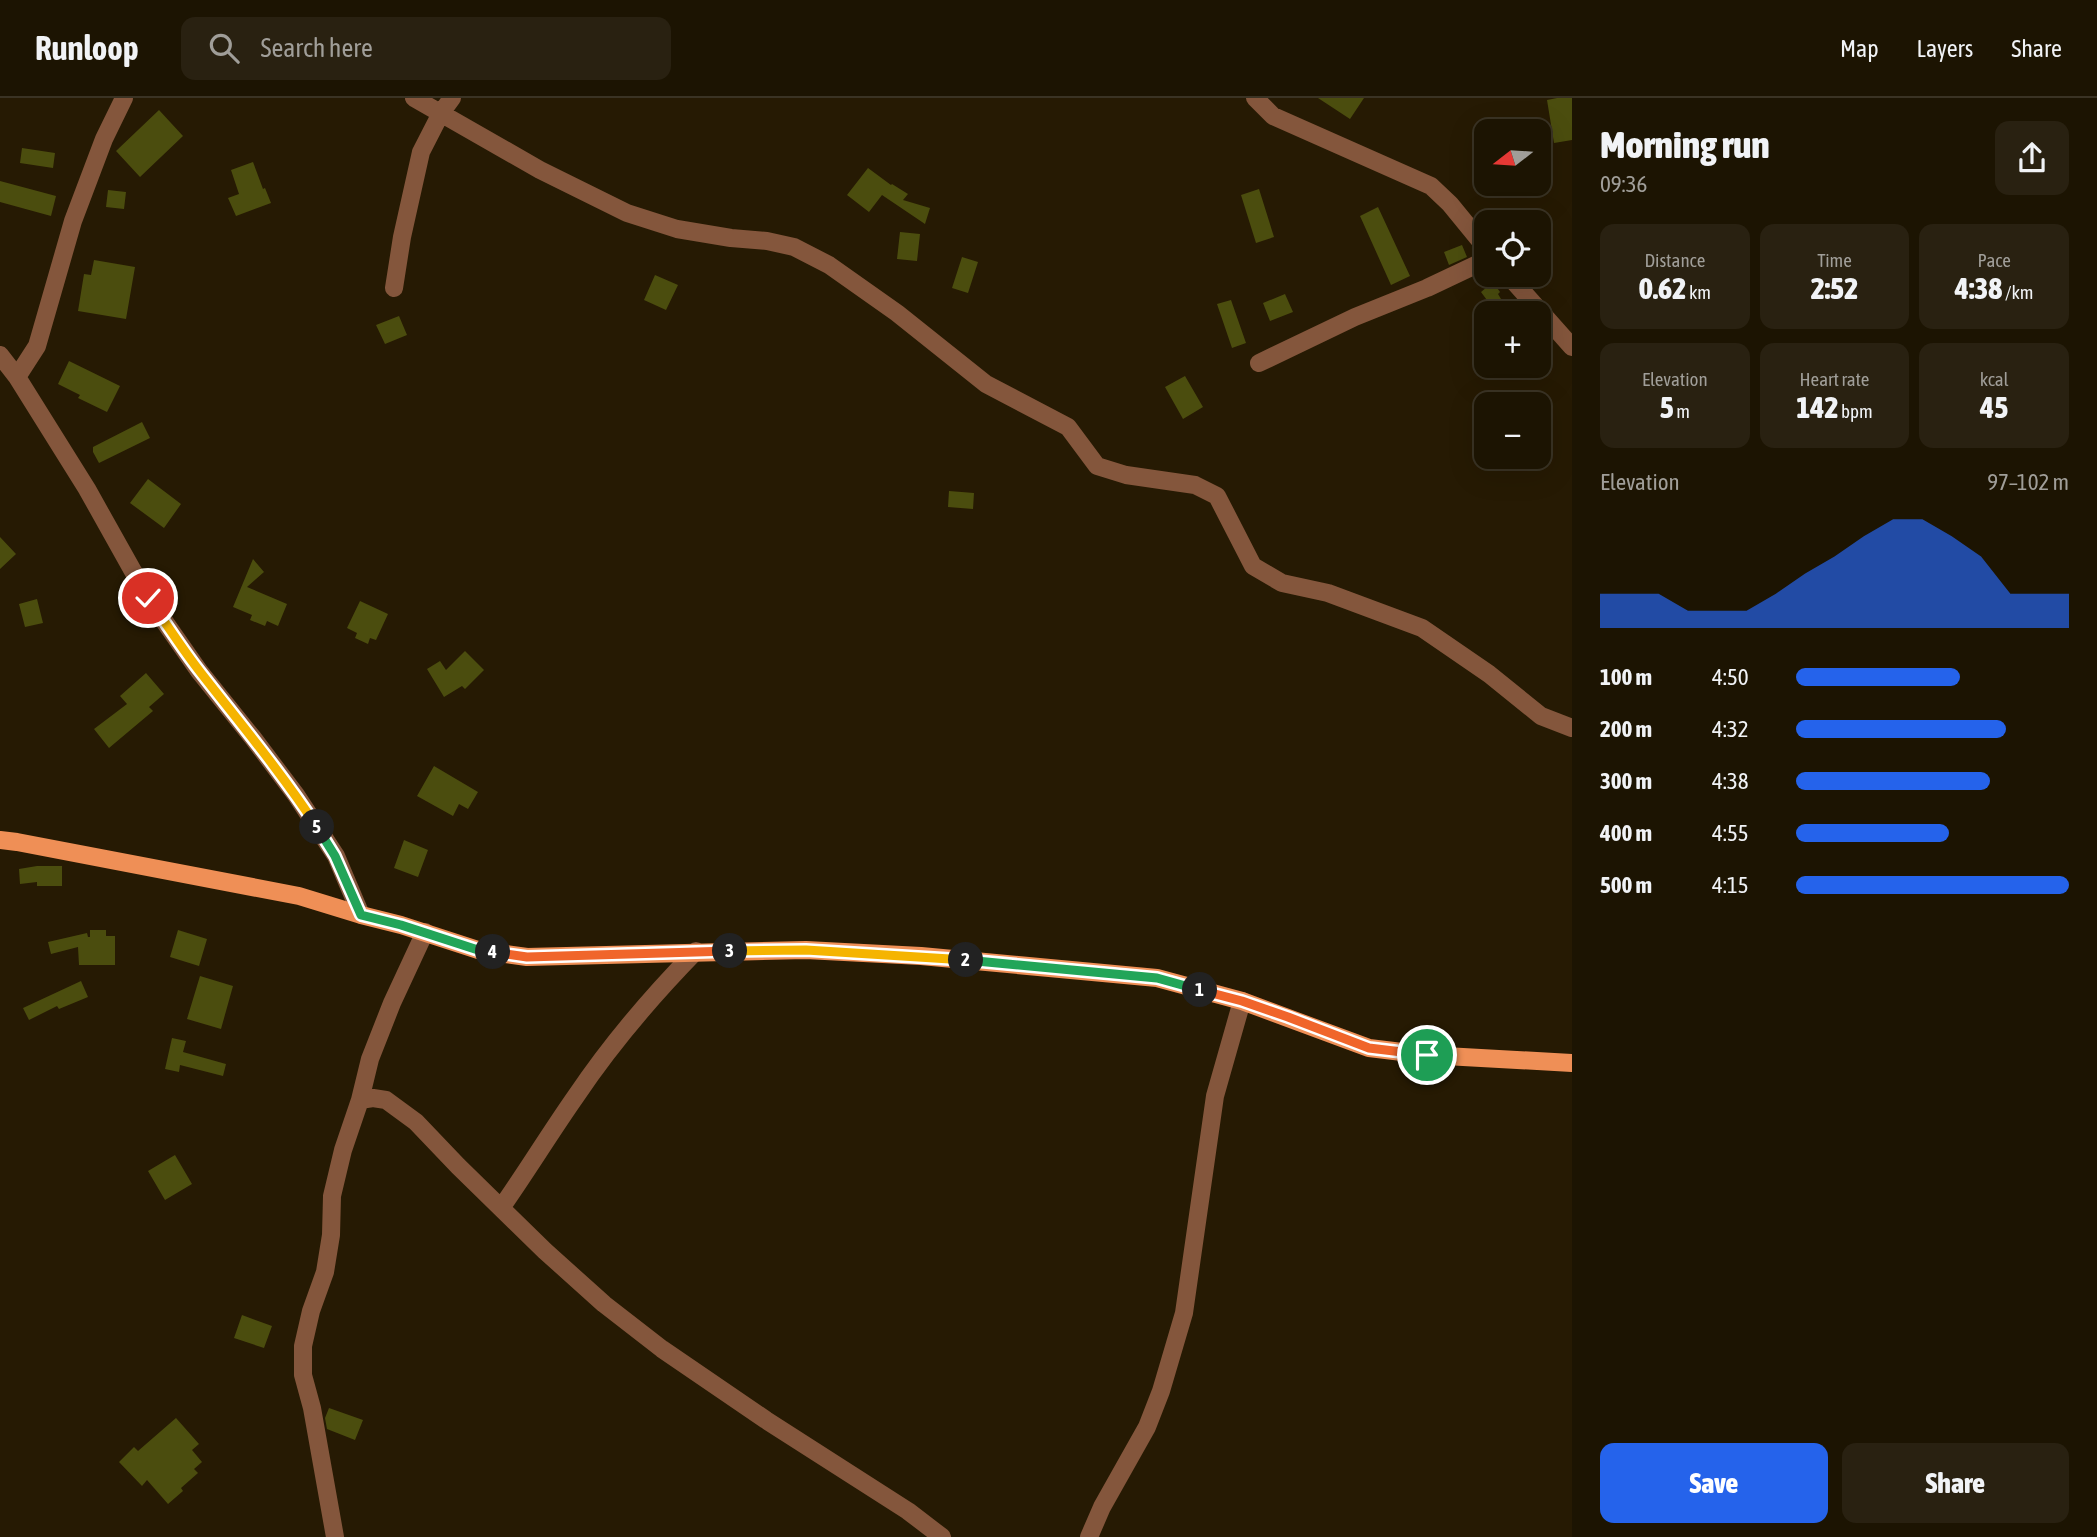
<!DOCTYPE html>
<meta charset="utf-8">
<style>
:root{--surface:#1c1402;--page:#292111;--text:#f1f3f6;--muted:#a09e99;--line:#3a3324;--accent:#2563eb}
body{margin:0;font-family:"Asap Condensed",sans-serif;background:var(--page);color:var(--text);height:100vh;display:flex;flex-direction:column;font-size:26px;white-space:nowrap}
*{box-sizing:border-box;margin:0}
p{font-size:23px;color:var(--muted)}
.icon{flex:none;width:38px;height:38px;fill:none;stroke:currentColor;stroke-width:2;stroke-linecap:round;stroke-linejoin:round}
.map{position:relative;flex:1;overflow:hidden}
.drawer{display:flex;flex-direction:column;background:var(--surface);width:525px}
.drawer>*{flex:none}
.needle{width:46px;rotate:253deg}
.buttons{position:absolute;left:1474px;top:21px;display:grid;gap:14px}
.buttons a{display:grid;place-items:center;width:77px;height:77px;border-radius:14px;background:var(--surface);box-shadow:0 7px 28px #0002,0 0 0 2px var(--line);font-size:35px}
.pin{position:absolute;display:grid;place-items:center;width:60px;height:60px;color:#fff;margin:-30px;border:4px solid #fff;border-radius:50%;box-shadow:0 2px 7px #0007}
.km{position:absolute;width:35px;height:35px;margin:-18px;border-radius:50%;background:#222;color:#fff;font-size:19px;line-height:35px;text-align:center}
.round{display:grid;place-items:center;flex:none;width:74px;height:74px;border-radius:14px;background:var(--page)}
.headline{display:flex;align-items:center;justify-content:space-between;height:119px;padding:0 28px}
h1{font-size:38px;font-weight:800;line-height:52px}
.figures{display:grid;grid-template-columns:repeat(3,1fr);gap:10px;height:119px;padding:7px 28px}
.figures div{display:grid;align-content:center;border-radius:14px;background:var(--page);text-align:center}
.figures b{font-size:30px;font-weight:800}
.figures small{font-size:19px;font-weight:400}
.figures p{font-size:19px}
.chart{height:196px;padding:14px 28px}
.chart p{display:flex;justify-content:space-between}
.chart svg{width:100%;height:126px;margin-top:7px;fill:var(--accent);opacity:.7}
.primary-button{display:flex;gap:14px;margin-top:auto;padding:14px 28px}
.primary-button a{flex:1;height:80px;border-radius:14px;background:var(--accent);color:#fff;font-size:28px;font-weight:800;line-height:80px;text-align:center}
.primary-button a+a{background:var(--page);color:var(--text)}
ul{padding:0 28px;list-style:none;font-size:23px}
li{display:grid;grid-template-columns:112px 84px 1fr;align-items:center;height:52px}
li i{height:18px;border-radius:9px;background:var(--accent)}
header{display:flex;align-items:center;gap:42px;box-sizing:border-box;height:98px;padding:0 35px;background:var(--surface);border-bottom:2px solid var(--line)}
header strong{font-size:33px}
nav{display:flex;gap:38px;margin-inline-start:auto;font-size:24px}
.search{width:490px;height:63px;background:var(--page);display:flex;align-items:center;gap:18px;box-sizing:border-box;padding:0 24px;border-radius:14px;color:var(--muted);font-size:26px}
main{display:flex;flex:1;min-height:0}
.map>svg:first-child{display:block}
.building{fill:#4b4d0e}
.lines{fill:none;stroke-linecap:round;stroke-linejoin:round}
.minor{stroke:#84563c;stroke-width:18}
.major{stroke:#ef8f56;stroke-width:18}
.split-1-casing{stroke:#fff;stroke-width:14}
.split-2-casing{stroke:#fff;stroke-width:14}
.split-3-casing{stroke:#fff;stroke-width:14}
.split-4-casing{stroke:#fff;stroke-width:14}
.split-5-casing{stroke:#fff;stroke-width:14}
.split-6-casing{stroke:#fff;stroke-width:14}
.split-1{stroke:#f0652b;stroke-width:9}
.split-2{stroke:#22a559;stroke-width:9}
.split-3{stroke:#f5b400;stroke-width:9}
.split-4{stroke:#f0652b;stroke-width:9}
.split-5{stroke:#22a559;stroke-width:9}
.split-6{stroke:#f5b400;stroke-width:9}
</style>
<header>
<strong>Runloop</strong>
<div class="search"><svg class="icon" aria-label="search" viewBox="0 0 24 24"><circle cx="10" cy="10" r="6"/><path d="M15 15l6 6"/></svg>Search here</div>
<nav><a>Map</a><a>Layers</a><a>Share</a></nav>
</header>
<main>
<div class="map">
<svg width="1572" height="1439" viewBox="0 0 1572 1439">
<rect width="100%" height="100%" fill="#261a03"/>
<!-- building -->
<path class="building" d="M1318,0h46l-14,21z
M1557,0h15v42l-18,3 -7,-43z
M159,12l24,26 -43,41 -24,-26z
M22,50l33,5 -2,15 -33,-5z
M253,64l10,27 2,-1 6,15 -35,13 -8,-18 11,-4 -8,-24z
M868,70l23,17 1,-1 16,10 -5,6 27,8 -5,16 -43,-29 -13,17 -22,-17z
M0,83l56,15 -5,20 -51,-14z
M1259,91l15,48 -18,6 -15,-48z
M108,92l18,2 -2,17 -18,-2z
M1378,109l32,69 -19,9 -31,-69z
M900,134l20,2 -3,27 -20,-2z
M1462,147l5,12 -18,8 -5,-13z
M962,159l16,5 -10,31 -16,-5z
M94,162l41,7 -9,52 -48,-8 6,-37 7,1z
M655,177l23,10 -12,25 -22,-10z
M1493,184l7,10 -2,2 3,5 -9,8 -11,-15z
M1285,196l8,18 -23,9 -7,-18z
M1231,202l15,43 -14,5 -15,-44z
M399,218l8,19 -22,9 -9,-19z
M69,263l51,25 -13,26 -29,-14 2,-3 -22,-11z
M1185,278l18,31 -20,12 -18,-32z
M142,324l8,16 -51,25 -6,-11v-5z
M148,381l33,25 -17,24 -34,-25z
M949,393l25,2 -1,16 -25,-2z
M0,439l16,17 -16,15z
M253,461l11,13 -17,15 40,17 -9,22 -11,-5 -2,5 -15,-6 2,-5 -19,-8z
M37,501l6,24 -18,4 -6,-23z
M360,503l28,13 -12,26 -6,-2 -2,6 -13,-6 2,-5 -10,-5z
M465,553l19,19 -19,19 -3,-3 -18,11 -17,-28 13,-8 6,9z
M146,575l18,21 -15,13 4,4 -44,37 -15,-19 33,-25 -7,-8z
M434,668l44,26 -10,17 -9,-5 -6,12 -36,-20z
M404,742l24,10 -10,27 -24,-9z
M37,768h25v20h-25v-4l-17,2 -1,-15z
M90,832h16v6h9v29h-36l-1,-18 -27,7 -3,-12 39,-9 1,4h2z
M178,832l29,9 -8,27 -29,-9z
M200,878l33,10 -12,43 -34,-10z
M81,883l7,16 -29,12 -2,-3 -28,14 -6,-12z
M172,940l14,3 -3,11 43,12 -3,12 -43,-11 -1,7 -14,-3z
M175,1057l17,29 -27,16 -17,-29z
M242,1217l30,11 -8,22 -30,-10z
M329,1310l34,12 -8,20 -28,-11 -2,-11z
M176,1320l23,26 -7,6 10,12 -8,7 4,4 -17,15 2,3 -15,13 -21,-24 -5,6 -23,-24 15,-15 4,4z"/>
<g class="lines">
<!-- minor -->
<path class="minor" d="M414,0l126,72 87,43 50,16 54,9 36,3 27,6 35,18 68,48 89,71 82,43 29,39 29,9 69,10 22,11 36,70 29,17 46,10 94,35 67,46 52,42 31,12
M1255,0l18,18 158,70 19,18 36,44
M1508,177l64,72
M394,190l8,-51 19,-85 20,-39 11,-15
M0,257l17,22 70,112 61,109 51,73 54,67 43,57 40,61 25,59
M1259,265l96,-46 72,-29 59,-28
M17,279l20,-31 36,-125 31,-82 20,-41
M360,1002l13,-2 13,2 30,22 42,44 87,85 59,53 58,45 104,71 142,91 34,26
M501,1110c26,-37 49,-75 75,-112 35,-52 76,-100 120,-145
M335,1439l-23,-129 -9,-33v-29l8,-35 14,-39 6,-37 1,-39 11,-46 17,-50 10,-41 22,-56 33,-71
M1089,1439l13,-30 45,-80 14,-36 23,-78 31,-217 27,-95"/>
<!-- major -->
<path class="major" d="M0,742l17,2 282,54 62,19 40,10 77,25 49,7 279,-7 115,6 236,22 85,23 127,47 58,7 145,8"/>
</g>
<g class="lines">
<!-- split-1 casing -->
<g class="split-1-casing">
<path id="split-1" d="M1200,892l42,11 46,16 81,31 58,7"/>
</g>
<!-- split-2 casing -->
<g class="split-2-casing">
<path id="split-2" d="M966,862l191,18 43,12"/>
</g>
<!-- split-3 casing -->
<g class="split-3-casing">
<path id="split-3" d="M730,853l76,-1 160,10"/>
</g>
<!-- split-4 casing -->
<g class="split-4-casing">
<path id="split-4" d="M493,854l34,5 203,-6"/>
</g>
<!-- split-5 casing -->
<g class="split-5-casing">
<path id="split-5" d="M317,729l18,29 26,59 40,10 77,25 15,2"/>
</g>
<!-- split-6 casing -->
<g class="split-6-casing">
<path id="split-6" d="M148,500c18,25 34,51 53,75 39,50 80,99 116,154"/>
</g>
<!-- split-1 -->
<use href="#split-1" class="split-1"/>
<!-- split-2 -->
<use href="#split-2" class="split-2"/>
<!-- split-3 -->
<use href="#split-3" class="split-3"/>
<!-- split-4 -->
<use href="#split-4" class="split-4"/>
<!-- split-5 -->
<use href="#split-5" class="split-5"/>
<!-- split-6 -->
<use href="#split-6" class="split-6"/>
</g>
</svg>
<div class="buttons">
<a><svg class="needle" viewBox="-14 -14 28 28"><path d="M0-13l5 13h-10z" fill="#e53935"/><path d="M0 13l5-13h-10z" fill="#a09e99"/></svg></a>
<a><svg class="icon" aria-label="locate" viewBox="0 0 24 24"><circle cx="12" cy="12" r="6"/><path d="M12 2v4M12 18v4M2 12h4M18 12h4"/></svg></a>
<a>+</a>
<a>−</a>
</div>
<div class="pin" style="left:1427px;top:957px;background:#1e9e55"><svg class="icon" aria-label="arrive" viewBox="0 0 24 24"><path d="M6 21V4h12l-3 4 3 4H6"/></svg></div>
<div class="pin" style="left:148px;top:500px;background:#d93025"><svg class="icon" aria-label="check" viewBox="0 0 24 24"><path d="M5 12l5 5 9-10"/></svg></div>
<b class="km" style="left:1200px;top:892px">1</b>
<b class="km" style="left:966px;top:862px">2</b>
<b class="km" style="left:730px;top:853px">3</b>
<b class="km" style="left:493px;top:854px">4</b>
<b class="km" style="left:317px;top:729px">5</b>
</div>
<section class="drawer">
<div class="headline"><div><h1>Morning run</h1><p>09:36</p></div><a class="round"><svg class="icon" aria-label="share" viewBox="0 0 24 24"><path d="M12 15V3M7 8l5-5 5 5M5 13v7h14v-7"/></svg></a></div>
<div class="figures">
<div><p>Distance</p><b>0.62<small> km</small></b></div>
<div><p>Time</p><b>2:52</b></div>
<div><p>Pace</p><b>4:38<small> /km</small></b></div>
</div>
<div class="figures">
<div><p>Elevation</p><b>5<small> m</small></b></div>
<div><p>Heart rate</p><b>142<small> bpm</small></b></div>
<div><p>kcal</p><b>45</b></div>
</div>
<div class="chart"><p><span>Elevation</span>97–102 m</p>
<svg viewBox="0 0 160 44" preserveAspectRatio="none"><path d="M0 44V32L10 32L20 32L30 38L40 38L50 38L60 32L70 25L80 19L90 12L100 6L110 6L120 12L130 19L140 32L150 32L160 32V44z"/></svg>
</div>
<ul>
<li><b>100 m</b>4:50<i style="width:60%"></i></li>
<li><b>200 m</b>4:32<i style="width:77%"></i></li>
<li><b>300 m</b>4:38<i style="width:71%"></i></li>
<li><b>400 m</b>4:55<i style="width:56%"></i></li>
<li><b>500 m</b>4:15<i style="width:100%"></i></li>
</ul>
<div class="primary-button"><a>Save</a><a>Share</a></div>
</section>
</main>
